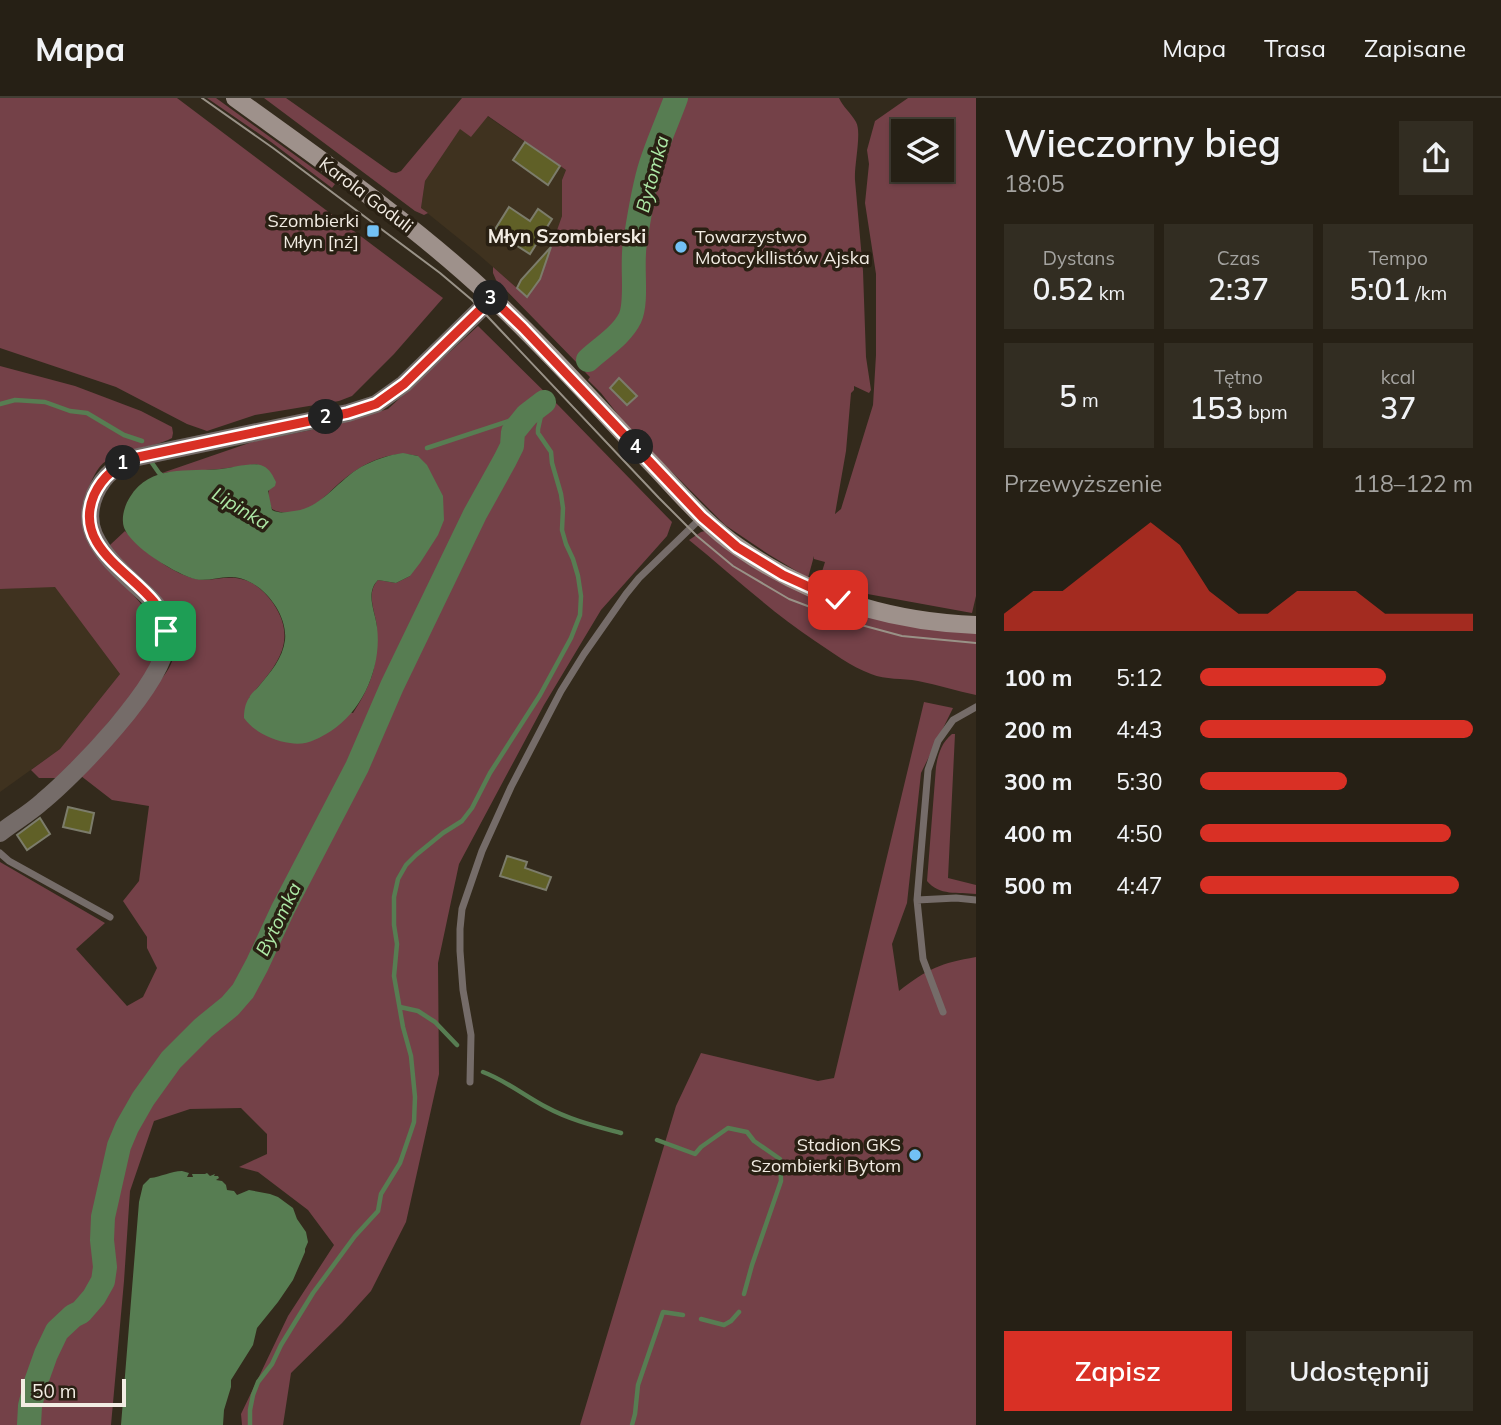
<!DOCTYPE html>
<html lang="pl">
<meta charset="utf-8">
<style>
:root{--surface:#262015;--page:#322d22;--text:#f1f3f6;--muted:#a4a3a0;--line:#423e34;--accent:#d93025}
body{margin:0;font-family:Mulish,sans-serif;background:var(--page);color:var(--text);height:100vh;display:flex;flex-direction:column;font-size:26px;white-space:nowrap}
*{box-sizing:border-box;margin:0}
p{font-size:23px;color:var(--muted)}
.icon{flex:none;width:38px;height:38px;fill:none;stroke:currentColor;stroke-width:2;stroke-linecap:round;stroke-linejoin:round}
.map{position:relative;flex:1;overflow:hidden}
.drawer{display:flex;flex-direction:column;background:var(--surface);width:525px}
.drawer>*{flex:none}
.fabs{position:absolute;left:891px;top:21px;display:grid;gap:14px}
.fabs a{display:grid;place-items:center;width:63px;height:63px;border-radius:0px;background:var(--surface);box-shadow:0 2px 5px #0004,0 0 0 2px var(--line);font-size:35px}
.scale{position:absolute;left:21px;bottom:18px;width:105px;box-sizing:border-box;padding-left:7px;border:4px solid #f2ece3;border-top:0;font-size:19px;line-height:24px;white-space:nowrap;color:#f2ece3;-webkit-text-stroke:5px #292013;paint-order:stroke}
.pin{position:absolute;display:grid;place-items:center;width:60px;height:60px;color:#fff;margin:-30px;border-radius:14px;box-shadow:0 4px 10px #0006}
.km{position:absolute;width:35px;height:35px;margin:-18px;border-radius:50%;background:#222;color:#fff;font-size:19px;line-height:35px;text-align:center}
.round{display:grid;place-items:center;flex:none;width:74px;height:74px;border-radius:0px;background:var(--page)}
.summary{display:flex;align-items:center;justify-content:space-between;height:119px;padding:0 28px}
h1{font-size:38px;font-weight:600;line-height:52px}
.figures{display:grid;grid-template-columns:repeat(3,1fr);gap:10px;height:119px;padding:7px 28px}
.figures div{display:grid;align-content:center;border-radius:0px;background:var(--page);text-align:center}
.figures b{font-size:30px;font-weight:600}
.figures small{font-size:19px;font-weight:400}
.figures p{font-size:19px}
.chart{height:196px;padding:14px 28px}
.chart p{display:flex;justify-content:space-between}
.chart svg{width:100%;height:126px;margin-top:7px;fill:var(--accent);opacity:.7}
.primary-button{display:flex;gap:14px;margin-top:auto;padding:14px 28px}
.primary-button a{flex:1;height:80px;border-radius:0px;background:var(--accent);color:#fff;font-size:28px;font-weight:600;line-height:80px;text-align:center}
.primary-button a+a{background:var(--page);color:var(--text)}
ul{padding:0 28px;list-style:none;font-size:23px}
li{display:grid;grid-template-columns:112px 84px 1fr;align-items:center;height:52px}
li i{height:18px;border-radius:9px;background:var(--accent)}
header{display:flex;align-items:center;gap:42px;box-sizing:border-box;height:98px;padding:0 35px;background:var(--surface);border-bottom:2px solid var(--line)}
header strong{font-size:33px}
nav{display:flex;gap:38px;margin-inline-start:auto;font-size:24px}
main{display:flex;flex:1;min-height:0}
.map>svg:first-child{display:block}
.built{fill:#3f321f}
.green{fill:#744148;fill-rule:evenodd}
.water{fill:#577d52}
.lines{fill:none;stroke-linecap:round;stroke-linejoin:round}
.stream{stroke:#577d52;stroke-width:4.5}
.river{stroke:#577d52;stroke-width:24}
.building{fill:#606027;stroke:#7c7c6b;stroke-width:2}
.service{stroke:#756c69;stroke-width:7}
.tertiary{stroke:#756c69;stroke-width:18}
.secondary{stroke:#9e918b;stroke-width:18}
.tram{stroke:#999287;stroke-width:2}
.route-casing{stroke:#fff;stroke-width:14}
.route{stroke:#d93025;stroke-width:9}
.poi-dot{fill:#72c1f5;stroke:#292013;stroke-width:2.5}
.labels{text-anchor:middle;stroke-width:7;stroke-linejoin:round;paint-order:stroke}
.street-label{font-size:18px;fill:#f2ece3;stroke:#292013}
.poi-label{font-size:18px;fill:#f2ece3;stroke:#292013;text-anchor:end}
.water-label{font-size:19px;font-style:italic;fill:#aee9a6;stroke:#292013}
.neighbourhood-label{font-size:19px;font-weight:bold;fill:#f2ece3;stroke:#292013}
</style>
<header>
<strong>Mapa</strong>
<nav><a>Mapa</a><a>Trasa</a><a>Zapisane</a></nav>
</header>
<main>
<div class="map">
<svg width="976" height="1327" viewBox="0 0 976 1327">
<rect width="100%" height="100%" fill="#332a1c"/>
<!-- built -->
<path class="built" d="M487,18l79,54 -4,10v36l-22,63 -13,18 -49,-43 -57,-46 4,-27 35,-53 11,8z
M55,488l65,88 -60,75 -60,43v-203z"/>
<!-- green -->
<path class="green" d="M0,0h177l266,200 -49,56 -42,42 -13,5 -84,14 -48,16 -20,-7 -71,-37 -116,-39z
M207,0h9l119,86 -3,4 -61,-46z
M264,0h22l105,74 5,1 5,-2 61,-73h209l-23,63 -13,48 1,5 -10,50v20l5,19 -2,6 -12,19 -20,16 -18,21 -83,-85 -3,-7v-6l34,30 13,-19 22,-62v-36l4,-10 -78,-54 -17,21 -11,-8 -35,52 -4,27 7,5 -4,2 -9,-4z
M682,0h157c4,9 12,15 17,24 6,10 -2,43 -1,58l8,91 3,86 5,33 -2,3 -15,-7v4l-3,3 -5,58 -11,63 6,-5 32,-104 3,-50v-81l-11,-71 4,-39 -2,-14 8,-29 33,-23h68v498l-4,17 -110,-20 -42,-15 5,-16 -11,-3v-3l-6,22 -40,-24 -43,-29 -72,-72 -4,-9 1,-6 -8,-8 -8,2 -4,-2 -29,-37 -13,-13 2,-3 -5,-5 39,-39 11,-21 1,-51 8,-44 4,-6c-7,-22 24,-89 34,-113zM903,33h39v39h-39z
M478,228l81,80 113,116 -5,14 -66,74 -57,95 -85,159 -21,99 1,111 -33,148 -35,69 -29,32 -51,50 -8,52h-41l-1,-11 47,-98 46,-71 -26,-35 -50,-38 -19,-5 28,-13v-20l-26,-26 -51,1 -36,12 -24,70 -6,90 -13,144h-111v-563l105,61 -29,26 51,57 16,-9 14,-29 -10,-20v-11l-24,-36 16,-20 10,-75 -37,-6 -31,-24c24,-27 48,-54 69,-82 6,-9 14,-17 19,-26 8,-15 11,-36 4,-52 -14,-30 -47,-44 -63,-71l15,-14c20,20 43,41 71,48 17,3 31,-5 49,1 12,4 21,13 28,23 27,40 1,65 -24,95l104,15c8,-12 16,-27 20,-41 3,-11 4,-33 4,-44 -1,-16 -12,-34 1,-48l18,3 14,-7 8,-120c-27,-7 -55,7 -75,24 -10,8 -18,18 -29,25 -11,7 -30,11 -42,4 -2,-6 -6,-14 -2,-21l-13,-24 -37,5 -58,4 90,-31 69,-14 67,-19z
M0,268l75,20 66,25 31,16 1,6 -1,5c-21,11 -44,8 -66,23 -9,6 -15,20 -19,31 -21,54 30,78 57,116 6,9 12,18 12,30 -1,34 -28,61 -49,86 -14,17 -28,33 -42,49l-8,5h-18l-8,-8 29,-21 60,-75 -65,-87 -55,2z
M705,433l56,39 215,61v64c-19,-4 -38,-10 -58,-14 -16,-3 -32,-1 -47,-7 -21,-8 -38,-21 -56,-33 -45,-30 -84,-67 -126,-101l12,-8z
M924,604l29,6 -32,65 -14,130 -15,41 7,47c28,-22 42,-28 77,-34v468h-396l96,-319 25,-53 117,28 16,-3z
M952,636h3l-7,144 28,7v9c-18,-2 -37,2 -49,-13l9,-114c2,-13 6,-25 16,-33z"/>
<!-- water -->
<path class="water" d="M403,355l15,3 9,9 16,31 1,24 -6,15 -18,28 -10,13 -14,7 -18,-3c-13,13 -3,31 -1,47 5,38 -13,83 -46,104 -13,8 -25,15 -41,12 -17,-2 -36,-11 -46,-25 0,-7 1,-14 5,-20 2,-5 7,-8 10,-12 11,-13 24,-28 26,-46 3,-27 -25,-62 -53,-63 -12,-1 -25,5 -37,2 -19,-5 -72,-36 -72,-57 -1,-8 3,-19 7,-25 20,-33 58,-25 91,-28 10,-1 34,-8 42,-3 7,3 10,10 13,16l-1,4 -7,5 4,19c8,4 13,2 22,1 28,-3 44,-31 67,-44 13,-7 27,-12 42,-14z
M182,1073l7,2 -2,4h6l-1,-3h13l2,-1 3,3 5,-2 -1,2h4l1,2 -3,2 6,1 4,4 1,5 7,1 3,4 12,-5 21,4 8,3 15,11 4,11 9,13 2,10 -3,7v3l-12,28 -15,22 -21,26 -4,17 -22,35v7l-7,23 -1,15h-102l18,-223 4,-17 7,-7c11,-1 21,-7 32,-7z"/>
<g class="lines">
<!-- stream -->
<path class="stream" d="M0,306l15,-4 30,2 25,9 17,2 37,22 18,6
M427,350l100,-33
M152,365l7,10 4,3
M400,909l18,4 17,11 22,23
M483,974c22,8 42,24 63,35 24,13 49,19 75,26
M657,1042l38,14 6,-7 27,-19 19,4 7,9 26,18 1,22 -29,84 -8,29
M701,1221l23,6 7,-4 8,-9
M250,1327v-15l3,-15 5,-13 14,-18 9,-19 32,-52 42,-57 23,-25 3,-17 19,-31 11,-32 3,-9 1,-25 -4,-41 -8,-29 -9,-51 3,-32 -3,-19v-28l4,-18 8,-14 10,-10 27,-22 19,-12 10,-13 18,-35 50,-78 31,-57 9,-23 1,-19 -3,-20 -5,-17 -7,-15 -4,-14 1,-22 -2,-14 -9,-31 -1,-11 -13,-19v-4l6,-27
M632,1327l3,-11 3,-29 25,-73 20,3"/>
<!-- river -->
<path class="river" d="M588,262c14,-13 33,-24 42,-42 8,-17 1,-53 5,-75 4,-26 8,-54 16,-79 7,-22 17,-44 25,-66
M29,1327l1,-19 6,-24 10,-28 11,-23 16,-15 8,-4 13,-15 9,-16 2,-14 -3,-27 1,-23 16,-71 8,-19 16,-28 28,-39 32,-32 27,-22 13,-15 14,-26 26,-56 74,-142 35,-81 83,-172 30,-54 7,-14 1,-14 14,-17 17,-13"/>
</g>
<!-- building -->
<path class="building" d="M525,44l35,24 -12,19 -35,-25z
M509,109l21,14 8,-12 14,10 -22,35 -36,-23z
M551,149l-11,32 -13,18 -10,-9 4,-8z
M619,280l18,18 -10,9 -17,-17z
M68,709l26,6 -4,20 -27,-6z
M40,720l10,16 -23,16 -10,-15z
M507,758l20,6 -2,6 26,9 -5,13 -46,-14z"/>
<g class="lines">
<!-- service -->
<path class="service" d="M0,755l9,8 101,56
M917,802l39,-2 20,2
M943,914l-20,-53 -6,-59 11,-130 10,-29 15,-21 23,-13
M470,984l1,-47 -8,-45 -3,-39v-22l2,-20 20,-58 29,-64 50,-96 23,-37 42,-60 13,-16 63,-61"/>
<!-- tertiary -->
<path class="tertiary" d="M0,735c14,-11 30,-20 43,-32 33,-27 120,-117 123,-158 1,-9 0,-19 -3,-27 -5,-11 -15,-20 -24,-28 -17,-16 -35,-31 -45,-53 -6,-14 -5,-27 1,-41 9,-20 23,-30 43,-37l210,-44 28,-9 28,-20 88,-86"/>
<!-- secondary -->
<path class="secondary" d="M235,0c87,63 176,124 255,198 56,52 108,111 161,167 28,29 54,61 87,84 72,50 152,75 238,78"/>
<!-- tram -->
<path class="tram" d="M202,0l71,50 167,125 32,27 187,198 38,38 36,30 56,33 61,23 52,14 74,7"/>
</g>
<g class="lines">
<!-- route casing -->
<g class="route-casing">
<path id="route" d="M166,533c-2,-11 -5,-20 -12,-29 -26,-32 -81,-57 -60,-107 9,-20 24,-31 44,-38l210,-44 28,-9 28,-20 88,-86 31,30 179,189 35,30 46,28 55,25"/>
</g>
<!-- route -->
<use href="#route" class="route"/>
</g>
<!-- markers -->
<g class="poi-dot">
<rect x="366" y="126" width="14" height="14" rx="3.5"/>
<circle cx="681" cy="149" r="7"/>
<circle cx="915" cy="1057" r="7"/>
</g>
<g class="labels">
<!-- street labels -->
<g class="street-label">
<text transform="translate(366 97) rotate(37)" y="6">Karola Goduli</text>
</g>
<!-- poi labels -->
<g class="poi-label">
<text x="359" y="129">Szombierki<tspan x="359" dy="21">Młyn [nż]</tspan></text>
<text x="695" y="145" text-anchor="start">Towarzystwo<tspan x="695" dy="21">Motocykllistów Ajska</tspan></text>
<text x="901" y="1053">Stadion GKS<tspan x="901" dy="21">Szombierki Bytom</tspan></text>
</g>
<!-- water labels -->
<g class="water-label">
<text transform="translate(652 76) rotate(-75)" y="7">Bytomka</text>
<text transform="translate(241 410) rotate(31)" y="7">Lipinka</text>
<text transform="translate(278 821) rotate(-64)" y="7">Bytomka</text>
</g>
<!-- neighbourhood labels -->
<g class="neighbourhood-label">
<text x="567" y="145">Młyn Szombierski</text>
</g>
</g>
</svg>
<div class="fabs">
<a><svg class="icon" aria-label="layers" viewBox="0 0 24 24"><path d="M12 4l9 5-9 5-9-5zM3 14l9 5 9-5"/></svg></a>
</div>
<div class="scale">50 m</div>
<div class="pin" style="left:166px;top:533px;background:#1e9e55"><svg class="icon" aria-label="arrive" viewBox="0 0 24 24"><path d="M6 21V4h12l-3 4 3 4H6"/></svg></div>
<div class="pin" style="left:838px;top:502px;background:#d93025"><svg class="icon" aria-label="check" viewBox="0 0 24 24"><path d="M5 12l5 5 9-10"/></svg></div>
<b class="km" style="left:123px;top:365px">1</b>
<b class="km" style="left:326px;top:319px">2</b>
<b class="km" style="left:491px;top:200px">3</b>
<b class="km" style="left:636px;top:349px">4</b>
</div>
<section class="drawer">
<div class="summary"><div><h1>Wieczorny bieg</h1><p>18:05</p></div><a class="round"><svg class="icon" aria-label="share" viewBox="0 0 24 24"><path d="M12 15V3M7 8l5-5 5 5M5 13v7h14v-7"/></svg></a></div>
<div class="figures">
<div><p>Dystans</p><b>0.52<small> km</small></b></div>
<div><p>Czas</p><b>2:37</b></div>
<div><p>Tempo</p><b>5:01<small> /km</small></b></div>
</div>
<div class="figures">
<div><b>5<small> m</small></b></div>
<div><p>Tętno</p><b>153<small> bpm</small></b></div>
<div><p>kcal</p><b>37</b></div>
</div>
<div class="chart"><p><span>Przewyższenie</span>118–122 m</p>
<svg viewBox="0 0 160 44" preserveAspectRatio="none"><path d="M0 44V38L10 30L20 30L30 22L40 14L50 6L60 14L70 30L80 38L90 38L100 30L110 30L120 30L130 38L140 38L150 38L160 38V44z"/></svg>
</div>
<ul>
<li><b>100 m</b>5:12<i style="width:68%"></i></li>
<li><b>200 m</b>4:43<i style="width:100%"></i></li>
<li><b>300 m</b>5:30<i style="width:54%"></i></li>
<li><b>400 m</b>4:50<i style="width:92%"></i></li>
<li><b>500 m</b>4:47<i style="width:95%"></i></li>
</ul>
<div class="primary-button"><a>Zapisz</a><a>Udostępnij</a></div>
</section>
</main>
